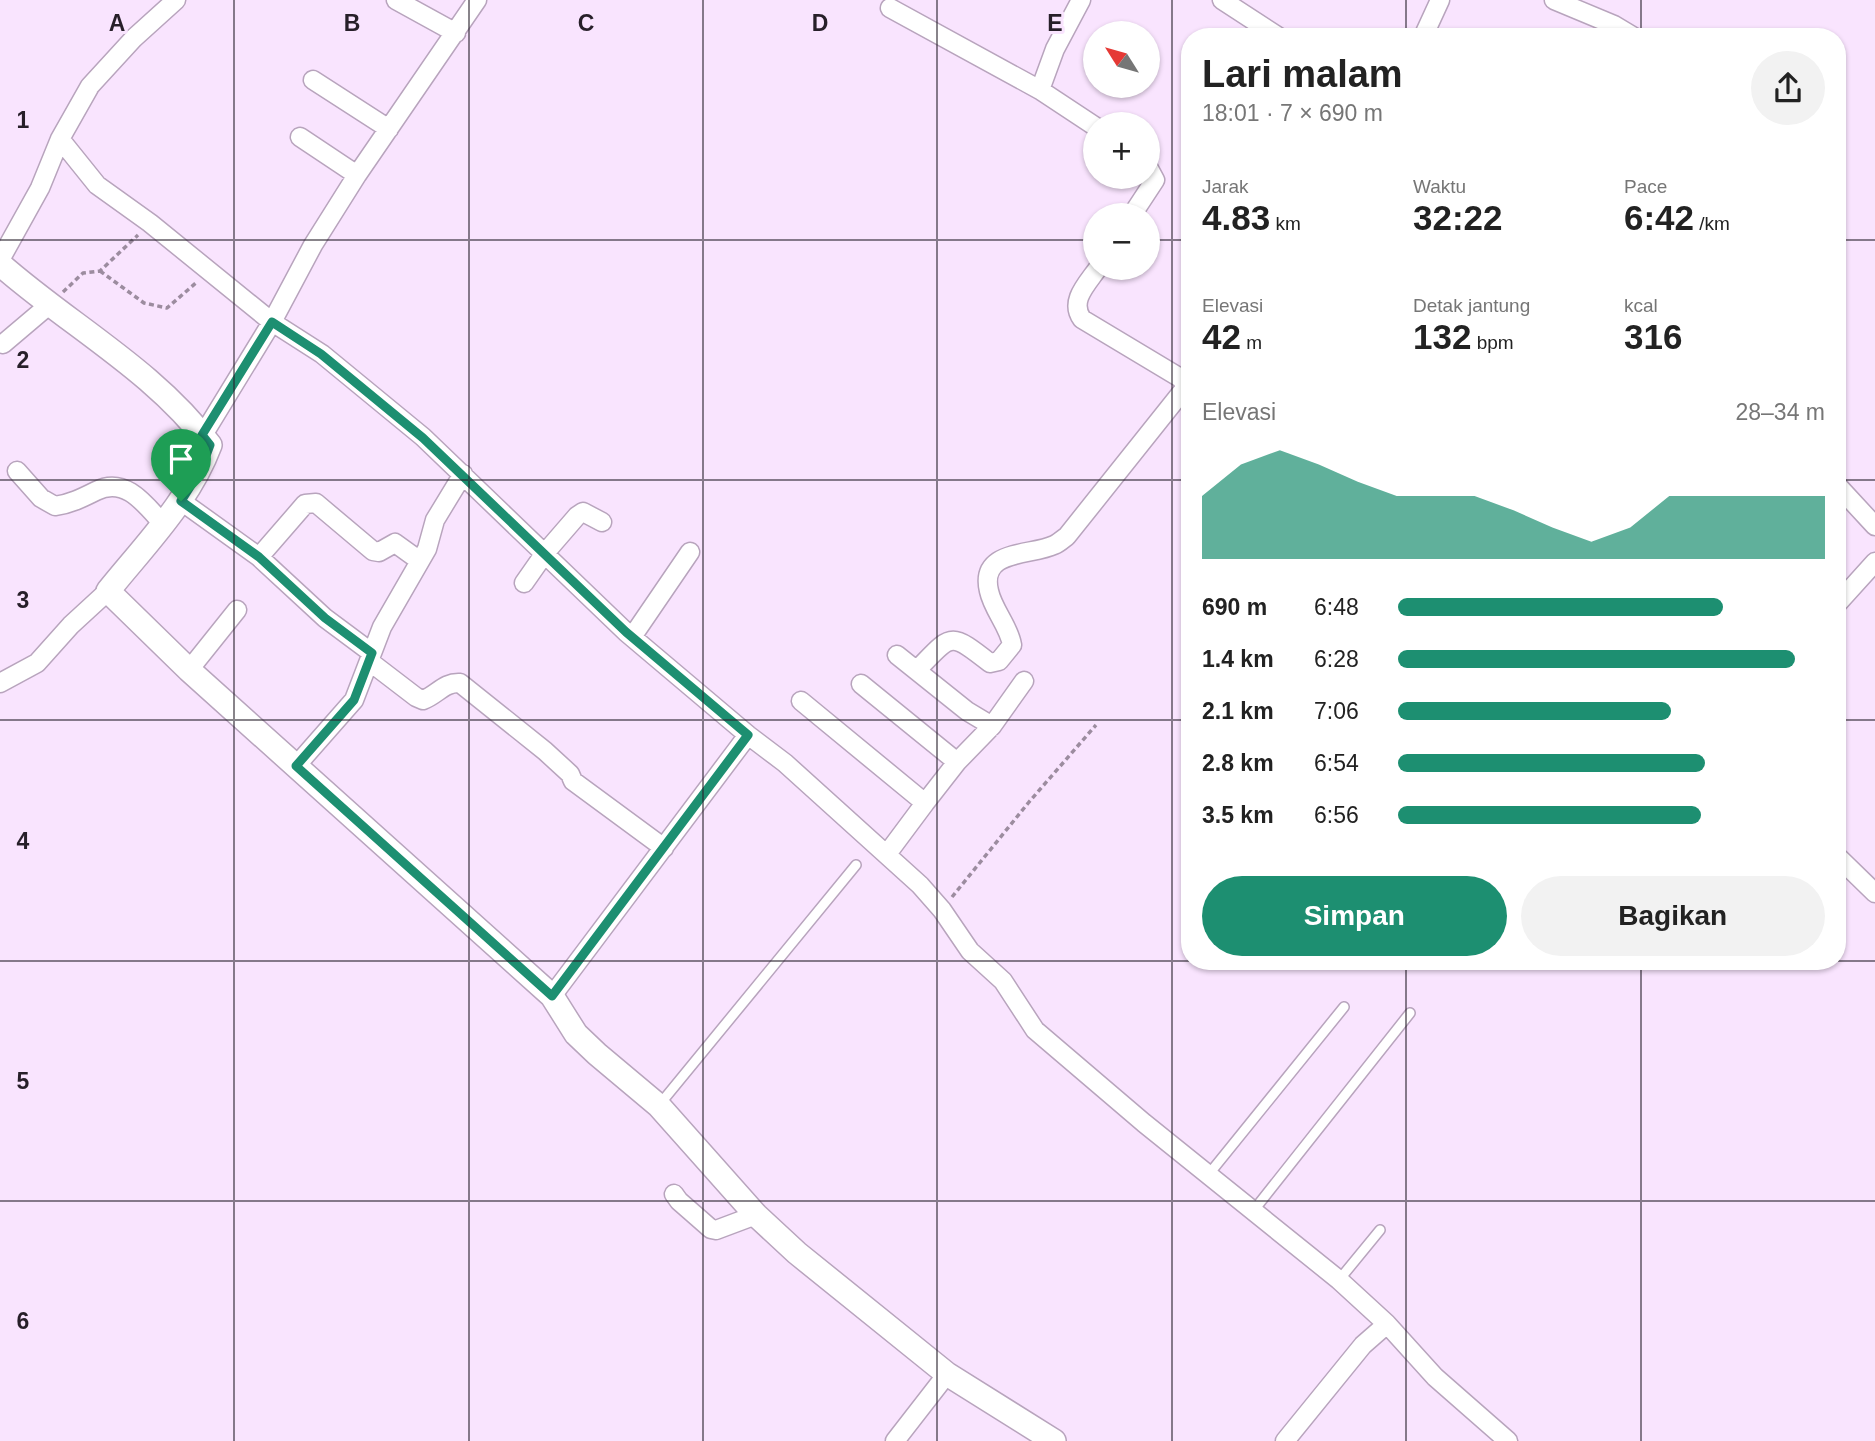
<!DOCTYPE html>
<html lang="id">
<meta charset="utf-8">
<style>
:root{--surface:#fff;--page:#f2f2f2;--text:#222;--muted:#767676;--accent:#1d8f71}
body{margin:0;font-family:Arial,sans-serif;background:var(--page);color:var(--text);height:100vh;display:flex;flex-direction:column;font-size:26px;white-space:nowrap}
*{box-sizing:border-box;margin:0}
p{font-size:23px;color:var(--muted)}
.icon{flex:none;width:38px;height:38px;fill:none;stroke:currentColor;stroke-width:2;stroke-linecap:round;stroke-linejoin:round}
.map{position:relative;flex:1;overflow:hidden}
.panel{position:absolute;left:1181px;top:28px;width:665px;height:942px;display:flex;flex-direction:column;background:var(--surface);border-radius:28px;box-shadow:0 2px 5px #0004}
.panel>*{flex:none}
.needle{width:46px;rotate:307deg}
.fabs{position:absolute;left:1083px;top:21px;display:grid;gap:14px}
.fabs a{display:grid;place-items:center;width:77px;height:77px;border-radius:50%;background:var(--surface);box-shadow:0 2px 5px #0004;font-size:35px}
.pin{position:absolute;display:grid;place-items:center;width:60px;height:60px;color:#fff;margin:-72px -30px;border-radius:50% 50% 50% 0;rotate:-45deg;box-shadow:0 0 7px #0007}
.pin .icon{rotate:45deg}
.round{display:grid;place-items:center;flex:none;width:74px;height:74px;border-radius:37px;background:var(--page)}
.summary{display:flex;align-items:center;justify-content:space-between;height:119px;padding:0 21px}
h1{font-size:38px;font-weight:800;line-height:52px}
.metrics{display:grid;grid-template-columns:repeat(3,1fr);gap:10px;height:119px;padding:7px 21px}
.metrics div{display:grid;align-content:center}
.metrics b{font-size:35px;font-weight:800}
.metrics small{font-size:19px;font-weight:400}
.metrics p{font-size:19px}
.chart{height:196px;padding:14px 21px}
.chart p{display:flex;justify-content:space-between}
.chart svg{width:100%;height:126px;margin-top:7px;fill:var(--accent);opacity:.7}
.action{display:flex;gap:14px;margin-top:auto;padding:14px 21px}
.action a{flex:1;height:80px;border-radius:42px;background:var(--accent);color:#fff;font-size:28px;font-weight:800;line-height:80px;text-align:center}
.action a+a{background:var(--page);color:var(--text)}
ul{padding:0 21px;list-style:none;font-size:23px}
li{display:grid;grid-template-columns:112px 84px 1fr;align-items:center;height:52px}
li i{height:18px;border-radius:9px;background:var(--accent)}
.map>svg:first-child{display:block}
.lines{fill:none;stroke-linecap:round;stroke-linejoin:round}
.service-casing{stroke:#b8a4bd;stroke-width:12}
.minor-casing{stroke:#b8a4bd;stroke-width:21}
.tertiary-casing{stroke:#b8a4bd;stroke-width:26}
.path{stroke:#9c8c9f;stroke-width:3.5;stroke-dasharray:5 3.5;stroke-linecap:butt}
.service{stroke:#fff;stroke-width:9}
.minor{stroke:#fff;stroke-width:18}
.tertiary{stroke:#fff;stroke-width:23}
.route-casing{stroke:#fff;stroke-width:14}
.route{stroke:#1d8f71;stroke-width:9}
.grid{fill:none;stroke:#271f29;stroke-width:2;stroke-opacity:0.55}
.grid-label{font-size:23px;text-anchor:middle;font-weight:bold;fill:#271f29;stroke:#f9e4fe;stroke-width:6;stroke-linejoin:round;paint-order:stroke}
</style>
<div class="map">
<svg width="1875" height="1441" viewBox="0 0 1875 1441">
<rect width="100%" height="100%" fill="#f9e4fe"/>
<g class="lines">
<!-- service casing -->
<g class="service-casing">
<path id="service" d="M660,1104l196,-239
M1209,1174l135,-167
M1254,1210l156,-197
M1339,1280l41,-50"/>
</g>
<!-- minor casing -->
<g class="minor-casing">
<path id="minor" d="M396,0l60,33
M1081,0l-26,49 -15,41 56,37
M1222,0l57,37
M1554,0l60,25 20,12
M890,8l150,82
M1423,37l17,-37
M313,80l76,49
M300,137l57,38
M60,139l37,46 53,38 122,99 50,32 101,83 203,195 122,103 37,28 135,122 22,25 28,41 33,30 32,49 109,93 195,157 48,44
M1132,215l23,-35 -7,-13
M0,260l40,-72 20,-49 30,-53 44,-48 42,-38
M3,344l46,-39
M203,435l69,-113 41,-77 44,-70 120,-175
M17,471l24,27 14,8c15,-2 27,-8 41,-15 29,-15 49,13 67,33
M1838,486l37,40
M181,501l78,56 46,-53 11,-1 57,48 6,1 16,-9 25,18
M259,557l66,61 47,35
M524,583l21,-30 32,-37 6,-4 19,10
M1838,603l37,-41
M632,637l58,-85
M897,655l70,56 25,15
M369,661l47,36 7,3c14,-5 21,-18 37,-17l85,68 25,23 3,7 91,67
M189,670l48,-60
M917,670c35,-36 32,-39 73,-7l9,-2 13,-16c-3,-19 -19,-35 -23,-54 -10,-42 42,-35 65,-46 5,-2 9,-6 13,-9l118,-148 -3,-9 -100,-60c-13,-18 5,-35 16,-51
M0,683l37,-20 34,-38 37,-34
M861,684l96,78 -32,41
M801,701l124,102 -38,51
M957,762l35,-36 32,-45
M296,766l58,-66 28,-73 45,-78 8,-29 28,-46
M1838,857l37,36
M552,996l196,-261
M674,1194l5,7 32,28 5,1 40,-15
M895,1441l52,-67
M1285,1441l78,-96 24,-21 48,53 73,64"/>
</g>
<!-- tertiary casing -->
<g class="tertiary-casing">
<path id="tertiary" d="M0,264c69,61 154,106 210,181 -21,56 -65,100 -102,146l81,79 363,326 24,38 21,20 62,52 97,109 41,38 150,121 107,67"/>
</g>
<!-- path -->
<path class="path" d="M100,271l44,32 23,5 30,-26
M63,292l20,-19 17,-2 38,-36
M952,897l77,-95 67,-77"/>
<!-- service -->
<use href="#service" class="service"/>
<!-- minor -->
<use href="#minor" class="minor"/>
<!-- tertiary -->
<use href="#tertiary" class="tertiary"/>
</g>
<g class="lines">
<!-- route casing -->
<g class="route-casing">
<path id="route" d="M272,322l49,32 102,84 203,194 122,103 -196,261 -256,-230 58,-66 18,-47 -47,-35 -66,-61 -78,-56 20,-32 9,-24 -8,-10z"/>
</g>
<!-- route -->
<use href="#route" class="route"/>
</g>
<!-- grid -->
<path class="grid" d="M234,0v1441M469,0v1441M703,0v1441M937,0v1441M1172,0v1441M1406,0v37M1641,0v37M0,240h1096M1148,240h42M1838,240h37M0,480h1190M1838,480h37M0,720h1190M1838,720h37M0,961h1190M1406,961v480M1641,961v480M1838,961h37M0,1201h1875"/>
<g class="grid-label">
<text x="117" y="31">A</text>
<text x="352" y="31">B</text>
<text x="586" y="31">C</text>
<text x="820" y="31">D</text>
<text x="1055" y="31">E</text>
<text x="23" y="128">1</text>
<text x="23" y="368">2</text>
<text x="23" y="608">3</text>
<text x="23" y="849">4</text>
<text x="23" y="1089">5</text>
<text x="23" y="1329">6</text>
</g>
</svg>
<div class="fabs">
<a><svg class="needle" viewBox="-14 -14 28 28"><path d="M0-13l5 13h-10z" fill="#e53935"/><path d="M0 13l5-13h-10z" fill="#767676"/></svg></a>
<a>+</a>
<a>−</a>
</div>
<div class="pin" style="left:181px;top:501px;background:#1e9e55"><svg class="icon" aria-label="arrive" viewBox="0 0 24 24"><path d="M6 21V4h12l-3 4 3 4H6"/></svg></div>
<section class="panel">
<div class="summary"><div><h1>Lari malam</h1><p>18:01 · 7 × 690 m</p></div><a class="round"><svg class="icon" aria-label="share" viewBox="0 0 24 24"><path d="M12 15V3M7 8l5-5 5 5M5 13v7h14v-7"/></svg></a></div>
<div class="metrics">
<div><p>Jarak</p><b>4.83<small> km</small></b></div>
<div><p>Waktu</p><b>32:22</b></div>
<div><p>Pace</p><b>6:42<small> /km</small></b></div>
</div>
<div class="metrics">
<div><p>Elevasi</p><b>42<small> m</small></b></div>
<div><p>Detak jantung</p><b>132<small> bpm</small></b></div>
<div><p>kcal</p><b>316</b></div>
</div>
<div class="chart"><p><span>Elevasi</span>28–34 m</p>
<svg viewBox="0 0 160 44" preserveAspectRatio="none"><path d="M0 44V22L10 11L20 6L30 11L40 17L50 22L60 22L70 22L80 27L90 33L100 38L110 33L120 22L130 22L140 22L150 22L160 22V44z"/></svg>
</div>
<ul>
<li><b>690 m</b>6:48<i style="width:76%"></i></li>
<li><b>1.4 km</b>6:28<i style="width:93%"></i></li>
<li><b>2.1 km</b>7:06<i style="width:64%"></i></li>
<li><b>2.8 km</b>6:54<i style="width:72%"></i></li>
<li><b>3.5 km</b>6:56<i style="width:71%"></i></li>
</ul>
<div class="action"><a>Simpan</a><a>Bagikan</a></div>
</section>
</div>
